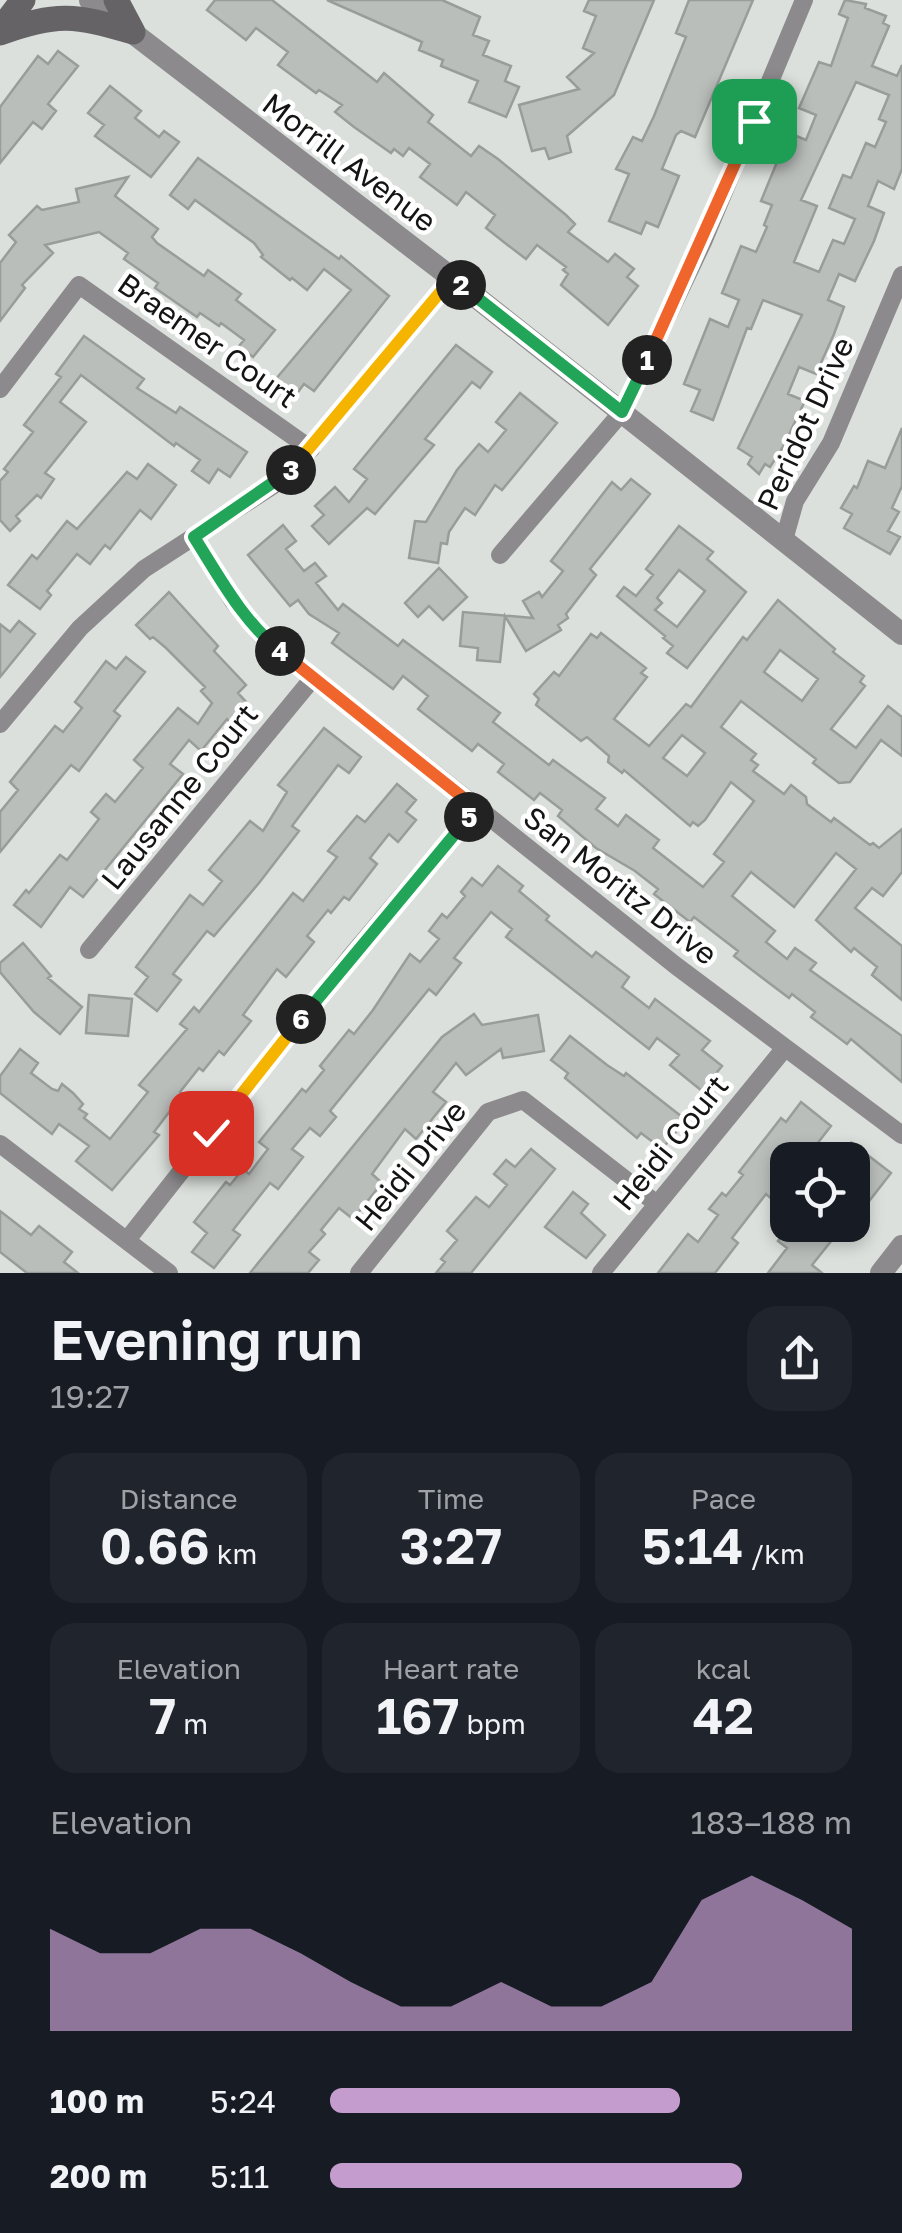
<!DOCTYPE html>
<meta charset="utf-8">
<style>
:root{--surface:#171b24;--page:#20242c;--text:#f1f3f6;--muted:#9ea1a6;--accent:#c49cce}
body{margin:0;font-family:"Golos Text",sans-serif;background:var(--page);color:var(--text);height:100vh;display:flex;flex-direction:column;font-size:38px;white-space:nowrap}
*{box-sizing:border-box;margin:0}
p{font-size:32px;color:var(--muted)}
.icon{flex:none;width:55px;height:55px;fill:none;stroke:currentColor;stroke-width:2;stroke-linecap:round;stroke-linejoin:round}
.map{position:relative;height:1273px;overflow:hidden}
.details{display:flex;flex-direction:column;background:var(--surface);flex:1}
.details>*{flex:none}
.controls{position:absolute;left:770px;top:1142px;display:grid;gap:20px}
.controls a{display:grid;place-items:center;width:100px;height:100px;border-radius:20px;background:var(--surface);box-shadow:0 5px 15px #0003;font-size:50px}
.pin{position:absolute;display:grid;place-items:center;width:85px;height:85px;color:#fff;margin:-42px;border-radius:20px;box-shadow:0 5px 15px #0006}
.km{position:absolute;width:50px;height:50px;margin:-25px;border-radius:50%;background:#222;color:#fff;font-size:28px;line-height:50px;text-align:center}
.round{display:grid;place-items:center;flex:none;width:105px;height:105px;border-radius:30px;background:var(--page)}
.summary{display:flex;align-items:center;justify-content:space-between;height:170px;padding:0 50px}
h1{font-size:55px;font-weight:600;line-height:75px}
.stats{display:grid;grid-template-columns:repeat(3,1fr);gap:15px;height:170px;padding:10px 50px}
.stats div{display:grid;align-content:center;border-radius:25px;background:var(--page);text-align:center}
.stats b{font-size:50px;font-weight:600}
.stats small{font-size:28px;font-weight:400}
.stats p{font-size:28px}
.chart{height:280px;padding:20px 50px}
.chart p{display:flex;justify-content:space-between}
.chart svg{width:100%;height:180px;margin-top:10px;fill:var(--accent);opacity:.7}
ul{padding:0 50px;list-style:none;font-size:32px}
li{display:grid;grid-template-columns:160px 120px 1fr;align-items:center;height:75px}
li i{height:25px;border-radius:12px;background:var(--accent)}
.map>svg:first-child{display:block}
.building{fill:#babebb;stroke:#999d9a;stroke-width:2.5;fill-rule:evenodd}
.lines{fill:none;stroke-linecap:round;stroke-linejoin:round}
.minor{stroke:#8c8a8c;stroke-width:18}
.tertiary{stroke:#8c8a8c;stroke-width:22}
.secondary{stroke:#656365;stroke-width:25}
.split-1-casing{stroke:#fff;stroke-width:20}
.split-2-casing{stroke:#fff;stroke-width:20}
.split-3-casing{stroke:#fff;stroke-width:20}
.split-4-casing{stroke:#fff;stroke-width:20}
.split-5-casing{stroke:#fff;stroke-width:20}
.split-6-casing{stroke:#fff;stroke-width:20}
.split-7-casing{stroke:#fff;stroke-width:20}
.split-1{stroke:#f0652b;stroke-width:12}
.split-2{stroke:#22a559;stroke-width:12}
.split-3{stroke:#f5b400;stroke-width:12}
.split-4{stroke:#22a559;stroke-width:12}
.split-5{stroke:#f0652b;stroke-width:12}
.split-6{stroke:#22a559;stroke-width:12}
.split-7{stroke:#f5b400;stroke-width:12}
.labels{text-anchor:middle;stroke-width:9;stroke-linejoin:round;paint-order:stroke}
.street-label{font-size:30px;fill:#131413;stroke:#fff}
</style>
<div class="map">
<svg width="902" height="1273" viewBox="0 0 902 1273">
<rect width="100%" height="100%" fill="#dbe0dc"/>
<!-- building -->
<path class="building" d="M215,0h57l105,82 7,-9 49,42 -5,7 43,34 8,-10 19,13 68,56 9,9 -7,8 40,30 7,-8 19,15 -7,8 11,9 -30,39 -47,-40 7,-11 -5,-4 3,-3 -29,-22 -11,14 -21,-16 -19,-15 9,-13 -29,-23 -9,13 -37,-28 10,-13 -21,-16 -6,8 -9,-7 -3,4 -37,-26 -19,-15 7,-7 -23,-15 -3,3 -38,-28 10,-13 -32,-24 -10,12 -39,-30z
M327,0h115l38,17 -7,18 16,6 -6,14 28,11 -6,15 14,6 -13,30 -37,-15 9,-21 -37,-15 2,-6 -24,-10 3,-8z
M589,0h65l-40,95 -47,41 4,16 -22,7 -4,-11 -13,3 -13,-46 60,-16 -12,-12 27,-24 -11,-5 13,-32 -12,-5z
M689,0h64l-58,137 -14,-6 -5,4 -14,34 17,7 -21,51 -12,-5 -5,12 -32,-13 20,-47 -13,-5 17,-32 9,4 12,-25 32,-79 -10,-4z
M845,0l21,4 -1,4 21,8 -3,7 6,3 -17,40 25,10 5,-11v104l-8,20 -16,-8 -10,25 16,7 -10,28 -19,40 -16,-7 -11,26 16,7 -10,27 -18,40 -17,-7 -11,27 17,7 -22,46 -13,20 -5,-3 -6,10 -11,-10 4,-7 -14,-9 64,-133 -39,-15 -12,29 -4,-1 -34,92 -22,-9 9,-21 -16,-6 26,-65 18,8 11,-27 -17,-7 19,-47 15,6 11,-25 -3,-2 8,-20 -11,-4 28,-68 17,7 10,-25 -17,-7 20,-46 12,4 17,-48 -9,-4zM856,82l33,13 -10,24 7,3 -11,25 -9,-4 -15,35 -8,-3 -14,33 26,11 -11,25 -11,-4 -14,32 -25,-10 23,-56 -16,-6z
M58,51l20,15 -30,38 8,7 -14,18 -9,-7 -33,41v-56l38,-51 10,8z
M110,86l31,25 -6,7 24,19 5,-6 15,11 -28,35 -56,-41 9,-11 -16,-12z
M198,158l141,101 2,-3 48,40 -75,95 -10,-7 -9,12 -20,-16 76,-90 -27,-21 -17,21 -15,-12 -2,2 -29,-23 2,-2 -9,-12 -59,-43 -7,9 -18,-14z
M128,177l-13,19 43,33 -6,8 5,6 47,33 4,-6 33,24 -5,6 39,30 -22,27 -14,-11 5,-6 -23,-17 -2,3 -19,-13 -3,4 -42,-29 3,-5 -34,-24 4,-6 -29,-21 -54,13 8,8 -31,32 3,3 -25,33v-58l16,-21 -7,-7 28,-29 5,4 37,-8 -3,-13z
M84,336l60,43 -7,9 39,25 4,-6 67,45 -17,25 -12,-8 -9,14 -17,-12 8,-11 -24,-17 -2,3 -93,-71 -21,27 26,20 -41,51 9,6 -13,19 -4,-3 -21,21 4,5 -10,10 -10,-11v-39l8,-9 -4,-3 29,-37 -9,-7 37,-48 -5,-3z
M456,345l36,27 -12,16 -8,-6 -47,57 9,6 -59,69 -8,-6 -38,36 -17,-18 12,-11 -9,-9 20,-19 14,15 18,-23 -13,-10z
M520,393l37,30 -55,67 -7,-5 -20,30 -10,-7 -16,24 -2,12 -6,-1 -3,20 -29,-5 6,-37 11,1 31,-52 22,-26 9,8 18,-22 -10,-8z
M902,428v58l-10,22 7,4 -11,19 12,6 -10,17 -46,-26 8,-14 -11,-6 13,-22 3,2 11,-27 17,7z
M148,464l28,21 -25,34 -11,-9 -30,39 -5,-4 -15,19 -13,-10 -30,37 4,4 -11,14 -32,-24 24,-30 5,4 30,-38 10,8 50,-57 10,7z
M631,479l19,15 -60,75 6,6 -30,39 2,4 -10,7 3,5 -35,21 -21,-35 -5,46 -23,-2 1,-12 -18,-2 3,-34 70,6 -10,-17 16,-9 3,5 21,-26 -12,-10 61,-79 9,8z
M283,525l13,16 -10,8 18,22 11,-8 11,13 -10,7 22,27 5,-6 55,42 5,-6 97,73 -7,9 56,43 4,-5 52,38 -9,11 22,17 8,-11 33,25 -6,8 50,39 21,-25 -10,-8 40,-53 -23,-19 -26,38 -7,6 -5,-4 -3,4 -66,-56 -2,3 -14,-11 1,-6 -22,-19 -6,4 -45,-36 3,-6 -5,-5 20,-22 5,4 32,-42 6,4 4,-5 45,35 -5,5 6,4 -33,42 35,27 37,-42 5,3 52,-70 4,3 31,-40 57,49 -2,3 31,24 -4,6 5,4 -34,43 25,19 32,-42 14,11v39l-21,-16 -31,42 -11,1 -26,-20 3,-4 -75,-58 -20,26 35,27 -5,6 7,5 -5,6 31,23 7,-9 15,12 1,7 24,18 3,-4 36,27 3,-2 6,5 23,-19v43l-19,24 -11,-8 -17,20 47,38v54l-30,-25 5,-8 -23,-19 -3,4 -35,-32 40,-51 -20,-16 -42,54 -43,-35 -19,24 43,35 -9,11 21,17 8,-11 21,15 -6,7 92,66v46l-51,-43 -4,5 -36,-27 4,-5 -23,-18 -3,4 -37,-28 -18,-14 4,-5 -44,-34 -4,5 -36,-28 4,-5 -23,-18 -39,-23 -38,-32 4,-6 -22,-17 -6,7 -36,-28 6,-8 -26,-20 -6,7 -54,-42 10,-13 -25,-20 -10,13 -61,-46 7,-10 -30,-19 -11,-14 -8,6 -42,-51zM780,650l38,29 -16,22 -38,-29zM682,735l23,18 -18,23 -24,-18z
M679,526l34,26 -6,7 39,33 -59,76 -20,-15 6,-7 -10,-8 2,-2 -48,-40 7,-9 12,9 17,-21 -7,-6zM679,570l26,21 -28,36 -22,-17 7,-7 -5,-5z
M439,568l28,29 -24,23 -14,-14 -11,11 -13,-14z
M169,592l49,54 -4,5 32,34 -8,8 11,12 -18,18 -4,-4 -26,32 -12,-11 -19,24 13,10 -100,123 -13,-10 -29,40 -27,-22 12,-15 3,3 31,-38 7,5 32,-41 -8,-7 15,-18 9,8 28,-34 -9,-8 44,-52 20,16 14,-21 -11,-12 4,-4 -39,-39 -13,-11 -3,2 -14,-14z
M19,621l16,13 -35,43v-53l10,8z
M126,657l19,15 -31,39 6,5 -41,55 -8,-6 -71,87v-40l18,-22 -8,-8 45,-56 8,6 19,-24 -7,-6 31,-41 10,8z
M324,728l37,29 -12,16 -11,-8 -46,61 7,5 -40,52 -45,53 -7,-5 -34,43 8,6 -24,31 -22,-17 13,-17 -12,-10 54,-72 13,10 19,-24 -13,-11 41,-49 13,10 24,-39 -9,-7z
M397,784l19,16 -10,12 10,8 -18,22 -9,-8 -19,24 7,6 -28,36 -5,-3 -13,16 -3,-3 -21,26 7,6 -28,35 -9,-8 -34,46 8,6 -27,34 -5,-4 -16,20 -4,-3 -19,24 8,6 -13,17 -5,-4 -16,21 5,3 -47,55 -36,-29 13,-15 -30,-22 -7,10 -52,-41v-17l20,-27 18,14 -7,10 21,16 6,2 4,-7 11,9 10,11 -4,5 8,5 -3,4 26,21 38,-47 -9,-7 48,-56 -7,-5 14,-17 5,5 94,-119 10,8 34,-44 -9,-6 29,-35 8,6z
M498,866l25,20 -4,5 30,25 -3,4 46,37 4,-5 33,25 -7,10 27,21 6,-9 55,42 -8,9 20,16 -20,25 -32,-26 9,-10 -22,-17 -8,11 -143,-112 6,-8 -21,-17 -37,46 7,5 -25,32 -7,-6 -99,122 6,6 -16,19 -10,-8 -18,21 11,8 -25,32 -8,-6 -37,47 7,5 -26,33 -22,-16 15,-19 -13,-11 32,-40 4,3 13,-16 6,5 19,-25 -9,-7 43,-53 4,3 18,-22 -4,-4 29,-36 5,4 19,-24 37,-56 10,8 19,-23 -10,-8 13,-17 5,4 18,-22 -4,-4 11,-14 10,8z
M23,943l28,33 -3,2 34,29 -22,27 -26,-22 -34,-40v-9z
M89,995l43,4 -4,37 -42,-3z
M474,1014l8,11 56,-10 6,36 -41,7 -2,-9 -35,26 -10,-12 -23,29 13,10 -30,37 -11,-10 -33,45 10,9 -29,36 -14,-11 -18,22 4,4 -16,18 10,8 -11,13h-58l192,-236z
M570,1036l37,29 17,11 2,-3 60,47 -24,29 -21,-16 -4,5 -72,-60 3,-5 -17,-13z
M801,1102l30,24 -25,32 -11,-9 -18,22 11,11 -15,18 -7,-6 -34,44 6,5 -23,30h-57l30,-39 10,8 20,-27 -9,-6 13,-16 4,3 17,-21 -4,-3 42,-54 5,4z
M852,1143l39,30 -39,50z
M531,1149l24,20 -84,104h-35l9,-11 -4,-3 16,-19 -10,-9 29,-34 13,10 18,-22 -13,-11 12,-14 9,7z
M573,1192l15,12 -7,9 24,22 -19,23 -41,-31z
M0,1211l31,24 8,-9 33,26 -8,10 14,11h-51l-27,-21z
M790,1225h54l-32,40 10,8h-54l19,-25 -9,-7z"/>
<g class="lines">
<!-- minor -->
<path class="minor" d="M0,389l79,-104 232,164
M194,537l39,64 29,35 413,329 227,170
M784,540l11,-39 36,-58 71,-168
M500,555l122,-143 81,-170 101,-242
M0,724l80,-96 64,-59 139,-90 169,-201
M89,950l224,-272
M0,1144l169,129
M127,1240l224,-284 125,-148
M359,1273l129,-161 35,-12 134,104
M601,1273l183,-224"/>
<!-- tertiary -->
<path class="tertiary" d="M90,0l362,278 450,356
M881,1273l21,-27"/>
<!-- secondary -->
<path class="secondary" d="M116,0l17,32
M0,30l23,-30
M0,33c58,-21 74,-18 133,-1"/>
</g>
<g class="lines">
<!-- split-1 casing -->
<g class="split-1-casing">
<path id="split-1" d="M647,360l107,-239"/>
</g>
<!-- split-2 casing -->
<g class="split-2-casing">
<path id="split-2" d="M461,285l161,127 25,-52"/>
</g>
<!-- split-3 casing -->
<g class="split-3-casing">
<path id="split-3" d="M291,470l161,-192 9,7"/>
</g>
<!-- split-4 casing -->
<g class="split-4-casing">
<path id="split-4" d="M280,651c-38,-31 -60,-73 -86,-114l97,-67"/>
</g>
<!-- split-5 casing -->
<g class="split-5-casing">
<path id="split-5" d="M280,651l196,157 -7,9"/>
</g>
<!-- split-6 casing -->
<g class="split-6-casing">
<path id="split-6" d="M301,1019l168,-202"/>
</g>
<!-- split-7 casing -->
<g class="split-7-casing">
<path id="split-7" d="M211,1133l90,-114"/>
</g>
<!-- split-1 -->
<use href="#split-1" class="split-1"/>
<!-- split-2 -->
<use href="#split-2" class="split-2"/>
<!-- split-3 -->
<use href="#split-3" class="split-3"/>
<!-- split-4 -->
<use href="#split-4" class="split-4"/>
<!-- split-5 -->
<use href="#split-5" class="split-5"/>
<!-- split-6 -->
<use href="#split-6" class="split-6"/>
<!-- split-7 -->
<use href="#split-7" class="split-7"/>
</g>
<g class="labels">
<!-- street labels -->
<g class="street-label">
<text transform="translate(349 163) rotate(37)" y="10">Morrill Avenue</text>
<text transform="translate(207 341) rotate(35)" y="10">Braemer Court</text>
<text transform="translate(806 424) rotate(-65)" y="10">Peridot Drive</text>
<text transform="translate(180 797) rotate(-51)" y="10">Lausanne Court</text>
<text transform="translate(620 886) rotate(38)" y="10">San Moritz Drive</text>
<text transform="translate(671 1143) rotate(-51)" y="10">Heidi Court</text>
<text transform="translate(411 1166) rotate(-51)" y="10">Heidi Drive</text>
</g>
</g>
</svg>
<div class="controls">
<a><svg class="icon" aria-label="locate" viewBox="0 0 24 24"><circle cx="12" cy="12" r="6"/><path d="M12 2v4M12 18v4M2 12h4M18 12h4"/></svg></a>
</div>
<div class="pin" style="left:754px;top:121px;background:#1e9e55"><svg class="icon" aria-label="arrive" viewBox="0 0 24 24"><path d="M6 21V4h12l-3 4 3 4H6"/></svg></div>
<div class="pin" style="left:211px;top:1133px;background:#d93025"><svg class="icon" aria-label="check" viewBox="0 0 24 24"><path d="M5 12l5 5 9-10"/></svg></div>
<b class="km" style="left:647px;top:360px">1</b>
<b class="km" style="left:461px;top:285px">2</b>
<b class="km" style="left:291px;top:470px">3</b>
<b class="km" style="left:280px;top:651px">4</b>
<b class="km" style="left:469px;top:817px">5</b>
<b class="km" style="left:301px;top:1019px">6</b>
</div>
<section class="details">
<div class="summary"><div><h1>Evening run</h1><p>19:27</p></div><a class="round"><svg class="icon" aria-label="share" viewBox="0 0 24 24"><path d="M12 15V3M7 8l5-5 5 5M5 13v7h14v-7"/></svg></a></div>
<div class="stats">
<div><p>Distance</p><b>0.66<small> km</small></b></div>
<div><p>Time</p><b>3:27</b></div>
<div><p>Pace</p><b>5:14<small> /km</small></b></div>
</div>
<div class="stats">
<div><p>Elevation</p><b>7<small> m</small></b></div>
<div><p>Heart rate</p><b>167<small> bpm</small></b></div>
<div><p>kcal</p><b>42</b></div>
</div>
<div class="chart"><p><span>Elevation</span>183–188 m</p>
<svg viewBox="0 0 160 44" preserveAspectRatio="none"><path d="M0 44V19L10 25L20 25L30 19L40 19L50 25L60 32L70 38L80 38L90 32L100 38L110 38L120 32L130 12L140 6L150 12L160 19V44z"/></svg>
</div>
<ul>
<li><b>100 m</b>5:24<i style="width:67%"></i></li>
<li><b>200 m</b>5:11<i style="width:79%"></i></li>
</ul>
</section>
